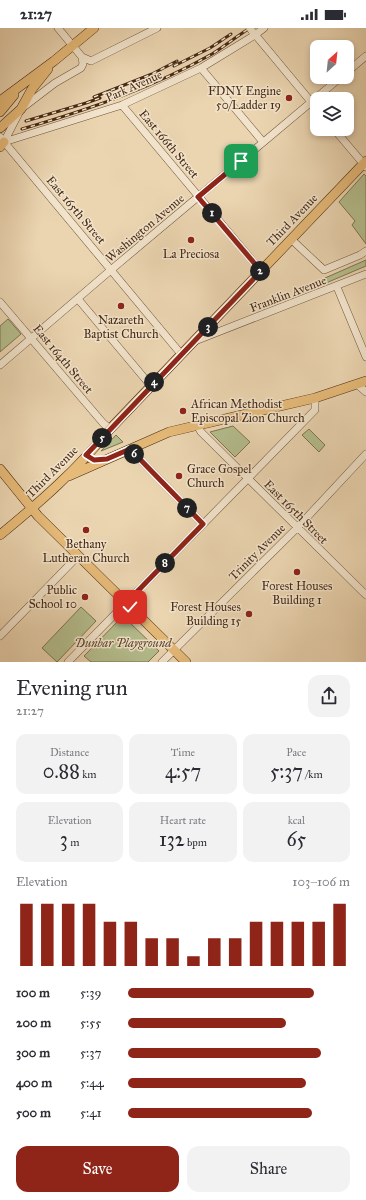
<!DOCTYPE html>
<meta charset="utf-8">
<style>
:root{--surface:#fff;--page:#f2f2f3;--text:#2b2b33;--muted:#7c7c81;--accent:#8f2418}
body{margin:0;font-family:"IM FELL Great Primer",serif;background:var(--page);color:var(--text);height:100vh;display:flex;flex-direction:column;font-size:15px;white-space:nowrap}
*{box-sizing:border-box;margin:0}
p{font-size:13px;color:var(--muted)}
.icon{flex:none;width:22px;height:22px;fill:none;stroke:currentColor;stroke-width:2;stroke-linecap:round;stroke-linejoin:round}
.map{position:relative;height:634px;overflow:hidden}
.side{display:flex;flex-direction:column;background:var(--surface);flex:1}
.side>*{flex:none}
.needle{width:26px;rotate:27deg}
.tools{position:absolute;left:310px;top:12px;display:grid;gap:8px}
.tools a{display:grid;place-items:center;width:44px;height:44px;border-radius:8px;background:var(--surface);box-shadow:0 2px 6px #0003;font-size:20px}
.pin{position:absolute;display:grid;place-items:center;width:34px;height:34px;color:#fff;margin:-17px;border-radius:8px;box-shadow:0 2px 6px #0006}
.km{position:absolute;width:20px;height:20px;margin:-10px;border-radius:50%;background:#222;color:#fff;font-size:11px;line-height:20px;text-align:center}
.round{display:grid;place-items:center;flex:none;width:42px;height:42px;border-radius:12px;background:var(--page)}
.head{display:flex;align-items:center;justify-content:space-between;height:68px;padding:0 16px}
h1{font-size:22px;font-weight:600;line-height:30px}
.stats{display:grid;grid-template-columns:repeat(3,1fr);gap:6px;height:68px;padding:4px 16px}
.stats div{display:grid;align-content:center;border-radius:10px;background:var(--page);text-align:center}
.stats b{font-size:20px;font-weight:600}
.stats small{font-size:11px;font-weight:400}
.stats p{font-size:11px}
.chart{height:112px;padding:8px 16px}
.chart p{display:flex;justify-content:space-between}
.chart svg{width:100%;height:72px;margin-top:4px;stroke:var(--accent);stroke-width:6}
.button{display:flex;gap:8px;margin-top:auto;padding:8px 16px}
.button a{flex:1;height:46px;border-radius:12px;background:var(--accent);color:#fff;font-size:16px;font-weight:600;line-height:46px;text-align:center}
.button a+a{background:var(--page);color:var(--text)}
ul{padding:0 16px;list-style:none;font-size:13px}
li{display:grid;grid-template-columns:64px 48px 1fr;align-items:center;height:30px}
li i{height:10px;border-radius:5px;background:var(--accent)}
.status{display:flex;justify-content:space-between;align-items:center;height:28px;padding:0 20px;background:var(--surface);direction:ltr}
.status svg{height:11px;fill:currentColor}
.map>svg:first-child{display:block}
.green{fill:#b5be8e;stroke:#7e7451}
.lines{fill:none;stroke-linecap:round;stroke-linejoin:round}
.minor-casing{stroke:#70543b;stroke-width:8}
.major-casing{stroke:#472914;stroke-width:10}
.minor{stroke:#f2e4cc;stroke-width:7}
.major{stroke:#e6ba78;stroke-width:9}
.rail-casing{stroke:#472914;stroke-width:3}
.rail{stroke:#f2e4cc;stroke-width:1.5;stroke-dasharray:4.5;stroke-linecap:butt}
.minor-bridge-casing{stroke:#70543b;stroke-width:8;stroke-linecap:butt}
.minor-bridge{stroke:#f2e4cc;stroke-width:7}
.route-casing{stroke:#fff;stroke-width:8}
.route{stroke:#8f2418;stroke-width:5}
.poi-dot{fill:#8f2418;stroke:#f2e4cc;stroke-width:1.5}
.labels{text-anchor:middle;stroke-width:3;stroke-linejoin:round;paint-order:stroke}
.street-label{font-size:12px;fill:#472914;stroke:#f2e4cc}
.poi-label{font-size:12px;fill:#472914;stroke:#f2e4cc}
.park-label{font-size:12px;font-style:italic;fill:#5d472c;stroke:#f2e4cc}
</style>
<div class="status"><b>21:27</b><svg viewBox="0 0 49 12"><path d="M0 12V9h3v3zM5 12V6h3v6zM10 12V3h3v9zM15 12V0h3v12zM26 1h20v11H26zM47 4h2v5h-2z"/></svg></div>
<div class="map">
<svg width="366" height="634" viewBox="0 0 366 634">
<rect width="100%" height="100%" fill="#ebd5b1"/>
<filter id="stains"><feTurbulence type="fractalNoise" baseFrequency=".005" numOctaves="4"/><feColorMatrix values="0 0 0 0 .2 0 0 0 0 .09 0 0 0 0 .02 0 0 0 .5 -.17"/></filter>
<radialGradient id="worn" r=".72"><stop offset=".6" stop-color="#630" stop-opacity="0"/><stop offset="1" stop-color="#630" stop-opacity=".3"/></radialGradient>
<!-- green -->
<path class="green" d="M364,146l2,2v68l-14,-19 3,-4 -16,-19z
M366,232v6l-40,17 -1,-5z
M8,291l13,15 -21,18v-26z
M233,398l17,16 -15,15 -25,-25z
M309,401l16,16 -6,7 -17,-17z
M116,407l7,7 -22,9z
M81,579l15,14 -39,41 -15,-14z
M123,588l36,35 -11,11h-57l-7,-6z"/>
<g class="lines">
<!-- minor casing -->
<g class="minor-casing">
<path id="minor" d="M58,0l24,29 9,4 66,-33
M253,4l64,77
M201,40l62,74
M347,44l19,-16
M122,77l139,166
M334,101l32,38
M0,109l181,217
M4,114l118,-37 79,-37 54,-33 9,-7
M4,114l17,-33 34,-26 26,-15 2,-4 -1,-7
M291,211l33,31 36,-15 6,-4
M337,259l29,70
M78,271l73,87
M0,274l103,121 7,6
M195,313l171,-67
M0,337l112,-96 229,-192
M358,357l8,7
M197,397l4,7 165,163
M130,421l73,75
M0,608l78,-80
M68,634l247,-252v-12
M162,634l135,-134 69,-74"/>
</g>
<!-- major casing -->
<g class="major-casing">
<path id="major" d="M0,73l54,-40 40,-33
M0,84l14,-17
M0,100l21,-19 11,-20 16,-20
M0,119l4,-5
M0,441l38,47 148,146
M69,448l100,-44 146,-34 51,-17
M0,507c39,-32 78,-66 110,-106l256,-268"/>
</g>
<!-- minor -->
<use href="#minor" class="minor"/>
<!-- major -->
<use href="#major" class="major"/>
<!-- rail casing -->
<g class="rail-casing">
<path id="rail" d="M174,38l36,-18 21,-14
M94,69l58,-23 25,-13
M26,93l60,-18 14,-5
M22,101c65,-19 130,-41 190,-75 13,-8 25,-18 38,-26"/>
</g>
<!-- rail -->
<use href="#rail" class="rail"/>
<!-- minor-bridge casing -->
<g class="minor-bridge-casing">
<path id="minor-bridge" d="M250,0l2,3"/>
</g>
<!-- minor-bridge -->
<use href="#minor-bridge" class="minor-bridge"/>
</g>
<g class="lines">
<!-- route casing -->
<g class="route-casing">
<path id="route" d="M130,579l-4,-4 77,-79 -73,-75 -23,10 -13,1 -8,-5 175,-184 -63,-74 43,-36"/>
</g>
<!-- route -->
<use href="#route" class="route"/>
</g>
<!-- markers -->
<g class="poi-dot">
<circle cx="289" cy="70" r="4"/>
<circle cx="191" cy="212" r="4"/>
<circle cx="121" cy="278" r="4"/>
<circle cx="183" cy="383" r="4"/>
<circle cx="179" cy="448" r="4"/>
<circle cx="86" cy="502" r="4"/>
<circle cx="297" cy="544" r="4"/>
<circle cx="85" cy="569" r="4"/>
<circle cx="249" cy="586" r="4"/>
</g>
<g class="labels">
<!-- street labels -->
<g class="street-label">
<text transform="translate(134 58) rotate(-24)" y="4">Park Avenue</text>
<text transform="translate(169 116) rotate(50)" y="4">East 166th Street</text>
<text transform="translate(76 182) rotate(50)" y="4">East 165th Street</text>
<text transform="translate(292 192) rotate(-46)" y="4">Third Avenue</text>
<text transform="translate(145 200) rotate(-40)" y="4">Washington Avenue</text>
<text transform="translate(288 266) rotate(-21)" y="4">Franklin Avenue</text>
<text transform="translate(63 331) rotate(50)" y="4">East 164th Street</text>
<text transform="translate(52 444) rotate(-45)" y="4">Third Avenue</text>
<text transform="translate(296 484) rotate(45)" y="4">East 165th Street</text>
<text transform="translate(257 524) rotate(-45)" y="4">Trinity Avenue</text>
</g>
<!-- poi labels -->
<g class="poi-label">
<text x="281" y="67" text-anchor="end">FDNY Engine<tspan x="281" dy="14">50/Ladder 19</tspan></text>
<text x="191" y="230">La Preciosa</text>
<text x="121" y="296">Nazareth<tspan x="121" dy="14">Baptist Church</tspan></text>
<text x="191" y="380" text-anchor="start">African Methodist<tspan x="191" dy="14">Episcopal Zion Church</tspan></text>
<text x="187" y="445" text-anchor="start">Grace Gospel<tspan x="187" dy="14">Church</tspan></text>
<text x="86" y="520">Bethany<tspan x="86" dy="14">Lutheran Church</tspan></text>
<text x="297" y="562">Forest Houses<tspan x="297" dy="14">Building 1</tspan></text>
<text x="77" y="566" text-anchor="end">Public<tspan x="77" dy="14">School 10</tspan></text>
<text x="241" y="583" text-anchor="end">Forest Houses<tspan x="241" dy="14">Building 15</tspan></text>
</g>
<!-- park labels -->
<g class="park-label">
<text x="123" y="619">Dunbar Playground</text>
</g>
</g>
<rect width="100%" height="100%" filter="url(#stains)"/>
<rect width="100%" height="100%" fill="url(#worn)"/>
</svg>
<div class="tools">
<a><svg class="needle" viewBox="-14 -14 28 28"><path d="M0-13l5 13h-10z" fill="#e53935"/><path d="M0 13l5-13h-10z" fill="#7c7c81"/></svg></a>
<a><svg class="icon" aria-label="layers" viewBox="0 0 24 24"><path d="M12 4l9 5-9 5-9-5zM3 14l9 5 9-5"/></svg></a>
</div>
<div class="pin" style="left:241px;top:133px;background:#1e9e55"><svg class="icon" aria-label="arrive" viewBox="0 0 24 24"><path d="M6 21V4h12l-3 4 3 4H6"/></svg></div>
<div class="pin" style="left:130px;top:579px;background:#d93025"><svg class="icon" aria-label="check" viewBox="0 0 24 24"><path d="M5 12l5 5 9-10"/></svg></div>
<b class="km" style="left:212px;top:185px">1</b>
<b class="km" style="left:260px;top:243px">2</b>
<b class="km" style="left:208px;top:299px">3</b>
<b class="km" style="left:154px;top:354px">4</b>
<b class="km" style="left:102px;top:410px">5</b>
<b class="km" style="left:134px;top:426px">6</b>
<b class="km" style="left:187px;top:480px">7</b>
<b class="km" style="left:165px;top:535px">8</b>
</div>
<section class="side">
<div class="head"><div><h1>Evening run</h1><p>21:27</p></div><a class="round"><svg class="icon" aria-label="share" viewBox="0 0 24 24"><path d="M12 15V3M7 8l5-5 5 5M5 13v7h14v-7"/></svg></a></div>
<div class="stats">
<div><p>Distance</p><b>0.88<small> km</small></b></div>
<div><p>Time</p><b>4:57</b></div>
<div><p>Pace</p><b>5:37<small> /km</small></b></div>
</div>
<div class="stats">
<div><p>Elevation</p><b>3<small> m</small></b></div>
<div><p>Heart rate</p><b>132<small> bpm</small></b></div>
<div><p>kcal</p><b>65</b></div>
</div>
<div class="chart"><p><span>Elevation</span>103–106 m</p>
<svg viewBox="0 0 160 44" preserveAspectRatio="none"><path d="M5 44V6M15 44V6M25 44V6M35 44V6M45 44V17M55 44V17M65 44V27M75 44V27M85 44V38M95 44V27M105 44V27M115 44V17M125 44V17M135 44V17M145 44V17M155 44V6"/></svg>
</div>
<ul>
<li><b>100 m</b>5:39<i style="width:84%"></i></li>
<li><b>200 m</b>5:55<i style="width:71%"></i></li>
<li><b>300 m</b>5:37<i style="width:87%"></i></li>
<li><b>400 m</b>5:44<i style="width:80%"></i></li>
<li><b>500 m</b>5:41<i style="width:83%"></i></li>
</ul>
<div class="button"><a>Save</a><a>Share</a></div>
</section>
